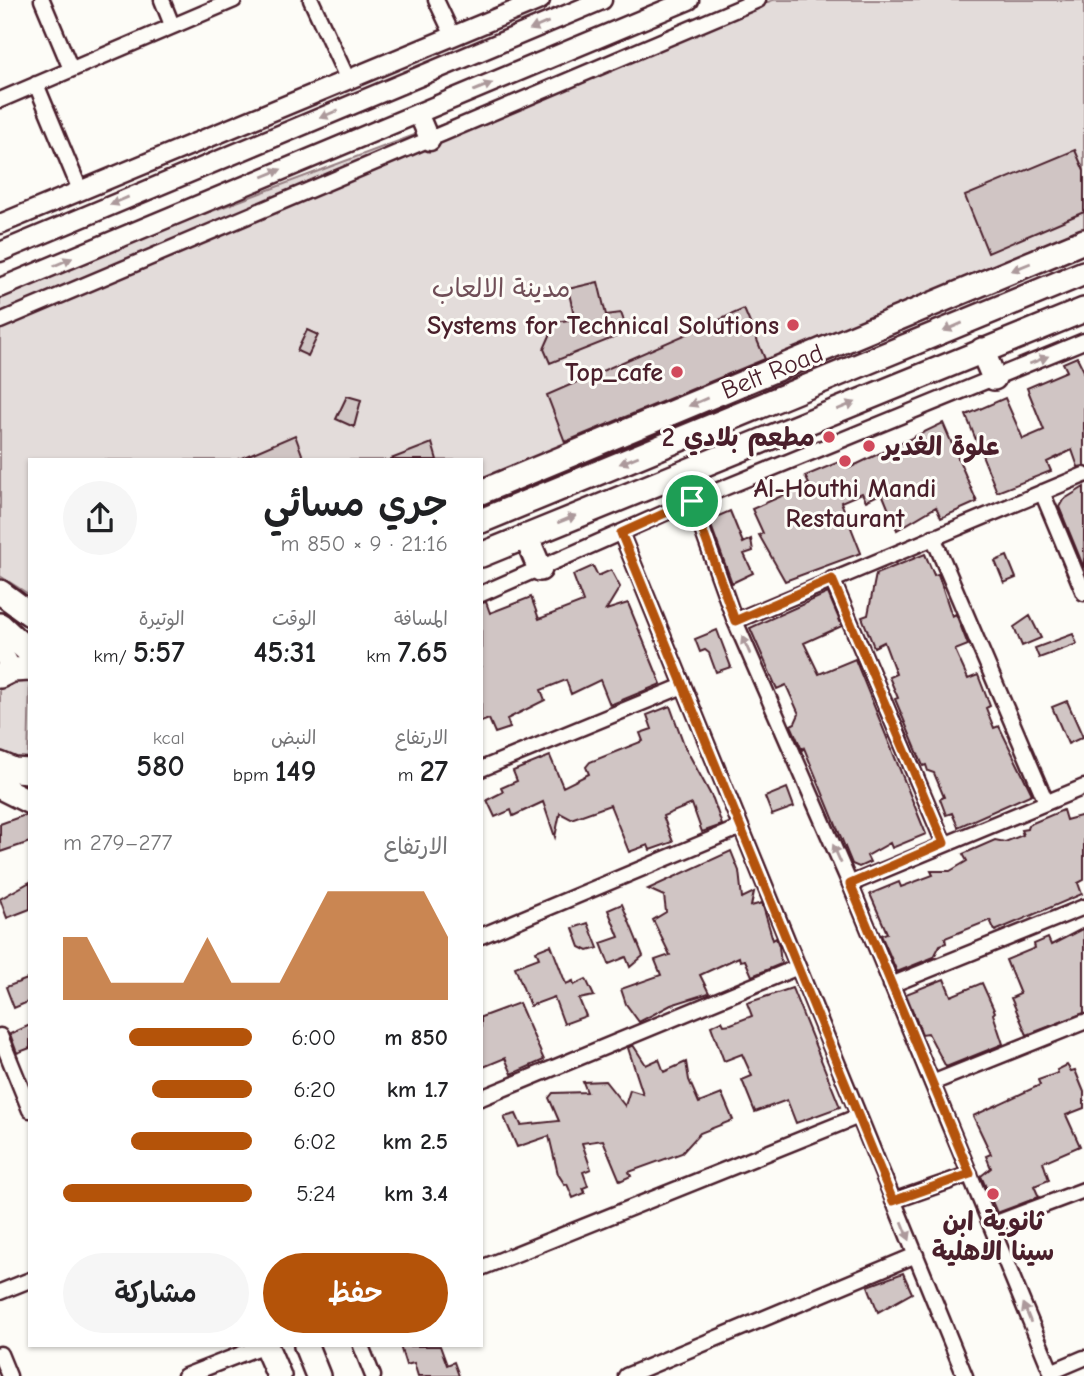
<!DOCTYPE html>
<html lang="ar">
<meta charset="utf-8">
<style>
:root{--surface:#fff;--page:#f6f6f6;--text:#202124;--muted:#757577;--accent:#b45309}
body{margin:0;font-family:"Comic Neue","Playpen Sans Arabic",sans-serif;background:var(--page);color:var(--text);direction:rtl;height:100vh;display:flex;flex-direction:column;font-size:26px;white-space:nowrap}
*{box-sizing:border-box;margin:0}
p{font-size:23px;color:var(--muted)}
.icon{flex:none;width:38px;height:38px;fill:none;stroke:currentColor;stroke-width:2;stroke-linecap:round;stroke-linejoin:round}
.map{position:relative;flex:1;overflow:hidden;direction:ltr}
.drawer{position:absolute;left:28px;top:458px;width:455px;height:889px;display:flex;flex-direction:column;background:var(--surface);border-radius:0px;box-shadow:0 2px 5px #0004;direction:rtl}
.drawer>*{flex:none}
.pin{position:absolute;display:grid;place-items:center;width:60px;height:60px;color:#fff;margin:-30px;border:4px solid #fff;border-radius:50%;box-shadow:0 2px 7px #0007}
.round{display:grid;place-items:center;flex:none;width:74px;height:74px;border-radius:37px;background:var(--page)}
.overview{display:flex;align-items:center;justify-content:space-between;height:119px;padding:0 35px}
h1{font-size:38px;font-weight:600;line-height:52px}
.metrics{display:grid;grid-template-columns:repeat(3,1fr);gap:10px;height:119px;padding:7px 35px}
.metrics div{display:grid;align-content:center}
.metrics b{font-size:30px;font-weight:600}
.metrics small{font-size:19px;font-weight:400}
.metrics p{font-size:19px}
.chart{height:196px;padding:14px 35px}
.chart p{display:flex;justify-content:space-between}
.chart svg{width:100%;height:126px;margin-top:7px;fill:var(--accent);opacity:.7}
.button{display:flex;gap:14px;margin-top:auto;padding:14px 35px}
.button a{flex:1;height:80px;border-radius:42px;background:var(--accent);color:#fff;font-size:28px;font-weight:600;line-height:80px;text-align:center}
.button a+a{background:var(--page);color:var(--text)}
ul{padding:0 35px;list-style:none;font-size:23px}
li{display:grid;grid-template-columns:112px 84px 1fr;align-items:center;height:52px}
li i{height:18px;border-radius:9px;background:var(--accent)}
.map>svg:first-child{display:block}
.green{fill:#e3dcda;stroke:#967e82;stroke-width:2}
.building{fill:#d0c5c4;stroke:#4a1f2b;stroke-width:2}
.lines{fill:none;stroke-linecap:round;stroke-linejoin:round}
.minor-casing{stroke:#4a1f2b;stroke-width:19}
.tertiary-casing{stroke:#4a1f2b;stroke-width:23}
.secondary-casing{stroke:#4a1f2b;stroke-width:24}
.primary-casing{stroke:#4a1f2b;stroke-width:28}
.minor{stroke:#fdfcf7;stroke-width:14}
.tertiary{stroke:#fdfcf7;stroke-width:18}
.secondary{stroke:#fdfcf7;stroke-width:19}
.primary{stroke:#fdfcf7;stroke-width:23}
.oneway{fill:#ac999b}
.route-casing{stroke:#fff;stroke-width:14}
.route{stroke:#b45309;stroke-width:9}
.poi-dot{fill:#d1495b;stroke:#fdfcf7;stroke-width:2.5}
.labels{text-anchor:middle;stroke-width:6;stroke-linejoin:round;paint-order:stroke}
.park-label{font-size:26px;fill:#704e57;stroke:#fdfcf7}
.poi-label{font-size:26px;font-weight:bold;fill:#4a1f2b;stroke:#fdfcf7;text-anchor:end}
.street-label{font-size:26px;fill:#4a1f2b;stroke:#fdfcf7}
</style>
<div class="map">
<svg width="1084" height="1376" viewBox="0 0 1084 1376">
<rect width="100%" height="100%" fill="#fdfcf7"/>
<filter id="ink" filterUnits="userSpaceOnUse"><feTurbulence type="fractalNoise" baseFrequency=".0143" numOctaves="2"/><feDisplacementMap in="SourceGraphic" scale="14" xChannelSelector="R" yChannelSelector="G"/><feConvolveMatrix kernelMatrix="1 2 1 2 8 2 1 2 1" color-interpolation-filters="sRGB"/></filter>
<g filter="url(#ink)">
<!-- green -->
<path class="green" d="M773,0h311v233l-603,251v-24h-451v135l-30,-19v-285z
M24,678l6,1 -2,84 -28,-10v-64z"/>
<!-- building -->
<path class="building" d="M1075,150l9,21v41l-96,41 -23,-57z
M598,282l8,33 15,-2 7,19 -78,31 -6,-14 12,-27 19,-3 -7,-30z
M744,309l21,50 -200,83 -18,-47z
M307,330l11,5 -10,21 -11,-5z
M1077,357l7,14v95l-6,1 -6,-17 -25,12 4,9 -54,21 -31,-77 39,-17 18,41 21,-9 -17,-42 40,-17 -4,-8z
M347,396l14,4 -7,27 -18,-8z
M943,423l34,79 -36,16 -5,-11 -39,23 -15,-37 -16,8 -4,-8 -21,9 20,51 -76,28 -26,-46 4,-2 -11,-24 57,-25 -4,-8 41,-17 3,9z
M295,435l9,25h-67z
M432,443l5,17h-46v-1z
M1084,487v81l-25,-61 4,-7z
M730,511l13,32 8,-4 2,12 -9,3 9,19 -21,10 -23,-63z
M925,554l9,21 4,-1 14,42 4,-2 12,31 -13,5 13,29 10,-4 12,31 -4,2 8,20 5,-2 33,68 -74,33 -6,-14 -6,2 -6,-16 4,-2 -10,-24 -6,-2 -2,-6 -3,1 -28,-67 3,-1 -9,-21 7,-3 -12,-32 -10,5 -12,-30 6,-2 8,-41z
M1007,556l9,22 -12,5 -9,-22z
M593,566l5,10 13,-6 9,17 -14,23 22,-7 33,81 -51,21 -10,-25 -29,14 -5,-14 -25,10 4,10 -38,19 3,9 -15,5 -6,-14 -8,3v-119l5,-1 4,11 41,-16 8,22 44,-17 -10,-27z
M828,593l14,33 -38,17 15,31 36,-15 71,175 -34,14 -2,-5 -23,13 3,6 -11,5 -7,-3 -48,-116 -2,2 -11,-25 4,-2 4,-9 -13,-29 -9,4 -27,-61z
M1030,616l11,22 -19,8 -8,-19z
M717,630l14,37 -15,5 -7,-19 -4,-3 -5,2 -5,-13z
M1073,634l4,10 -38,14 -4,-10z
M1067,701l16,36 -15,7 -16,-37z
M670,706l15,41 28,52 9,26 -20,7 -10,-28 -29,12 10,26 -23,8 -2,-5 -19,7 -19,-47 -39,14 -11,-6 -5,24 -12,-35 -30,14 -2,-6 -16,7 -8,-17 16,-8 -2,-4 16,-7 -4,-10 37,-15 13,31 26,-13 -3,-7 4,-5 53,-21 -3,-8 12,-4 -5,-14z
M787,788l7,19 -22,8 -7,-18z
M1063,810l3,10 18,-5v65l-6,3 4,11 -87,37 -5,-11 -45,18 1,5 -6,2 -6,12 -37,15 -16,-37 6,-2 -17,-39 29,-12 2,5 32,-12 -2,-4h19l17,-10 -4,-7 32,-14 10,2 18,-7 -2,-5 6,-1 1,-4z
M25,815l5,1v26l-30,10v-28z
M731,851l8,20 3,27 12,-6 -3,14 11,-3 11,37 3,-2 3,8 2,18 -29,12 -7,-16 -5,1 -1,-4 -39,18 9,18 -38,12 -32,17 -13,-18 -5,-15 40,-14 -6,-15 15,-5 -17,-35 13,-8 -2,-16 -16,-7z
M30,882v27l-23,9 -7,-19z
M622,904l21,52 -13,11 -4,-10 -17,7 -8,-21 18,-6 -11,-27z
M588,923l10,25 -10,3 -8,-4 -7,-19z
M1084,928v85l-57,22 -16,-37 9,-4 -14,-34 29,-12 -1,-4 14,-6 3,7z
M551,945l15,39 7,-3 1,4 12,-6 8,17 -15,3 7,17 -22,8 -10,-27 -24,9 -15,-39 24,-9 -3,-7z
M30,978v23l-16,7 -8,-21z
M944,979l7,17 31,-13 13,29 -2,2 10,30 -57,23 -18,-34 -6,1 -16,-40z
M792,988l48,119 -44,16 -9,-23 -32,12 -13,-32 10,-4 -10,-22 -18,7 -13,-35 11,-5 2,4 7,-1 21,-8 -5,-13z
M519,1003l25,57 -32,14 -7,-16 -24,10v-51z
M30,1025v23l-13,5 -7,-19z
M633,1045l13,20 13,-6 5,13 22,-10 3,18 10,23 23,-9 11,26 -33,13 -18,20 -53,19 2,4 -11,5 -17,-41 -21,3 9,26 -8,3 5,14 -5,2 2,5 -12,5 -6,-14 -2,1 -7,-11 -9,-38 -32,11 -13,-30 12,-3 5,11 38,-4 -10,-23 4,-5 34,-1 -4,-10 22,-1 20,25 5,-16 13,4 -15,-46z
M1067,1065l4,6 4,-1 9,22v16l-18,7 14,31 -37,16 6,18 -15,6 5,11 -42,16 -16,-37 10,-8 -5,-12 5,-2 -18,-38 67,-31 -2,-5 20,-7 -1,-3z
M903,1273l9,20 -34,19 -10,-26z
M400,1346h40l7,19 7,-3 5,14h-41l-4,-13 -8,2z"/>
<g class="lines">
<!-- minor casing -->
<g class="minor-casing">
<path id="minor" d="M42,0l29,69
M162,0l10,25
M311,0l37,80
M436,0l17,36
M36,84l44,106
M0,100l234,-100
M0,321l758,-321
M1042,492l42,101
M692,501l43,120 115,263 203,492
M621,533l344,843
M933,537l113,265
M832,579l112,264
M481,594l211,-93 392,-160
M735,621l349,-146
M481,769l202,-83
M850,884l234,-97
M481,936l260,-109
M891,985l193,-78
M0,1036l30,74
M932,1083l152,-61
M481,1098l317,-131
M893,1201l77,-27
M991,1225l93,-35
M481,1268l378,-152
M0,1292l30,-12
M361,1346l12,30
M0,1354l9,22
M1051,1372l33,-14
M185,1376l77,-30
M626,1376l290,-121"/>
</g>
<!-- tertiary casing -->
<g class="tertiary-casing">
<path id="tertiary" d="M418,113l12,28
M0,224l540,-224
M0,252l602,-252
M0,288l689,-288"/>
</g>
<!-- secondary casing -->
<g class="secondary-casing">
<path id="secondary" d="M0,648l12,22"/>
</g>
<!-- primary casing -->
<g class="primary-casing">
<path id="primary" d="M982,350l12,28
M481,492l603,-251
M481,521l603,-248
M526,536l14,33
M481,555l603,-245
M0,592l30,22
M0,625l30,28
M0,676l12,-6 18,-1
M0,764l14,6 16,1
M0,787l30,15
M266,1346l13,30
M306,1346l12,30"/>
</g>
<!-- minor -->
<use href="#minor" class="minor"/>
<!-- tertiary -->
<use href="#tertiary" class="tertiary"/>
<!-- secondary -->
<use href="#secondary" class="secondary"/>
<!-- primary -->
<use href="#primary" class="primary"/>
</g>
<!-- one-way arrows -->
<defs><path id="oneway-solid" d="M-6-.8H1V-3.2L6.5 0L1 3.2V.8H-6Z" transform="scale(1.75)"/></defs>
<g class="oneway">
<use href="#oneway-solid" transform="translate(539 26) rotate(157)"/>
<use href="#oneway-solid" transform="translate(483 87) rotate(-22)"/>
<use href="#oneway-solid" transform="translate(329 114) rotate(157)"/>
<use href="#oneway-solid" transform="translate(272 173) rotate(-22)"/>
<use href="#oneway-solid" transform="translate(119 201) rotate(157)"/>
<use href="#oneway-solid" transform="translate(63 262) rotate(-23)"/>
<use href="#oneway-solid" transform="translate(1021 267) rotate(158)"/>
<use href="#oneway-solid" transform="translate(953 327) rotate(157)"/>
<use href="#oneway-solid" transform="translate(1039 360) rotate(-22)"/>
<use href="#oneway-solid" transform="translate(698 402) rotate(157)"/>
<use href="#oneway-solid" transform="translate(846 406) rotate(-22)"/>
<use href="#oneway-solid" transform="translate(629 460) rotate(158)"/>
<use href="#oneway-solid" transform="translate(567 519) rotate(-22)"/>
<use href="#oneway-solid" transform="translate(746 645) rotate(-114)"/>
<use href="#oneway-solid" transform="translate(837 854) rotate(-114)"/>
<use href="#oneway-solid" transform="translate(906 1231) rotate(68)"/>
<use href="#oneway-solid" transform="translate(1027 1313) rotate(-112)"/>
</g>
</g>
<g class="lines" filter="url(#ink)">
<!-- route casing -->
<g class="route-casing">
<path id="route" d="M692,501l43,120 97,-42 112,264 -94,41 120,290 -77,27 -272,-668z"/>
</g>
<!-- route -->
<use href="#route" class="route"/>
</g>
<!-- markers -->
<g class="poi-dot">
<circle cx="793" cy="325" r="7"/>
<circle cx="677" cy="372" r="7"/>
<circle cx="829" cy="437" r="7"/>
<circle cx="869" cy="446" r="7"/>
<circle cx="845" cy="461" r="7"/>
<circle cx="993" cy="1194" r="7"/>
</g>
<g class="labels">
<!-- park labels -->
<g class="park-label">
<text x="501" y="297">مدينة الالعاب</text>
</g>
<!-- poi labels -->
<g class="poi-label">
<text x="779" y="334">Systems for Technical Solutions</text>
<text x="663" y="381">Top_cafe</text>
<text x="815" y="446">مطعم بلادي 2</text>
<text x="883" y="455" text-anchor="start">علوة الغدير</text>
<text x="845" y="497" text-anchor="middle">Al-Houthi Mandi<tspan x="845" dy="30">Restaurant</tspan></text>
<text x="993" y="1230" text-anchor="middle">ثانوية ابن<tspan x="993" dy="30">سينا الاهلية</tspan></text>
</g>
<!-- street labels -->
<g class="street-label">
<text transform="translate(772 371) rotate(-22)" y="9">Belt Road</text>
</g>
</g>
</svg>
<div class="pin" style="left:692px;top:501px;background:#1e9e55"><svg class="icon" aria-label="arrive" viewBox="0 0 24 24"><path d="M6 21V4h12l-3 4 3 4H6"/></svg></div>
<section class="drawer">
<div class="overview"><div><h1>جري مسائي</h1><p>21:16 · 9 × 850 m</p></div><a class="round"><svg class="icon" aria-label="share" viewBox="0 0 24 24"><path d="M12 15V3M7 8l5-5 5 5M5 13v7h14v-7"/></svg></a></div>
<div class="metrics">
<div><p>المسافة</p><b>7.65<small> km</small></b></div>
<div><p>الوقت</p><b>45:31</b></div>
<div><p>الوتيرة</p><b>5:57<small> /km</small></b></div>
</div>
<div class="metrics">
<div><p>الارتفاع</p><b>27<small> m</small></b></div>
<div><p>النبض</p><b>149<small> bpm</small></b></div>
<div><p>kcal</p><b>580</b></div>
</div>
<div class="chart"><p><span>الارتفاع</span>277–279 m</p>
<svg viewBox="0 0 160 44" preserveAspectRatio="none"><path d="M0 44V22L10 22L20 38L30 38L40 38L50 38L60 22L70 38L80 38L90 38L100 22L110 6L120 6L130 6L140 6L150 6L160 22V44z"/></svg>
</div>
<ul>
<li><b>850 m</b>6:00<i style="width:65%"></i></li>
<li><b>1.7 km</b>6:20<i style="width:53%"></i></li>
<li><b>2.5 km</b>6:02<i style="width:64%"></i></li>
<li><b>3.4 km</b>5:24<i style="width:100%"></i></li>
</ul>
<div class="button"><a>حفظ</a><a>مشاركة</a></div>
</section>
</div>
